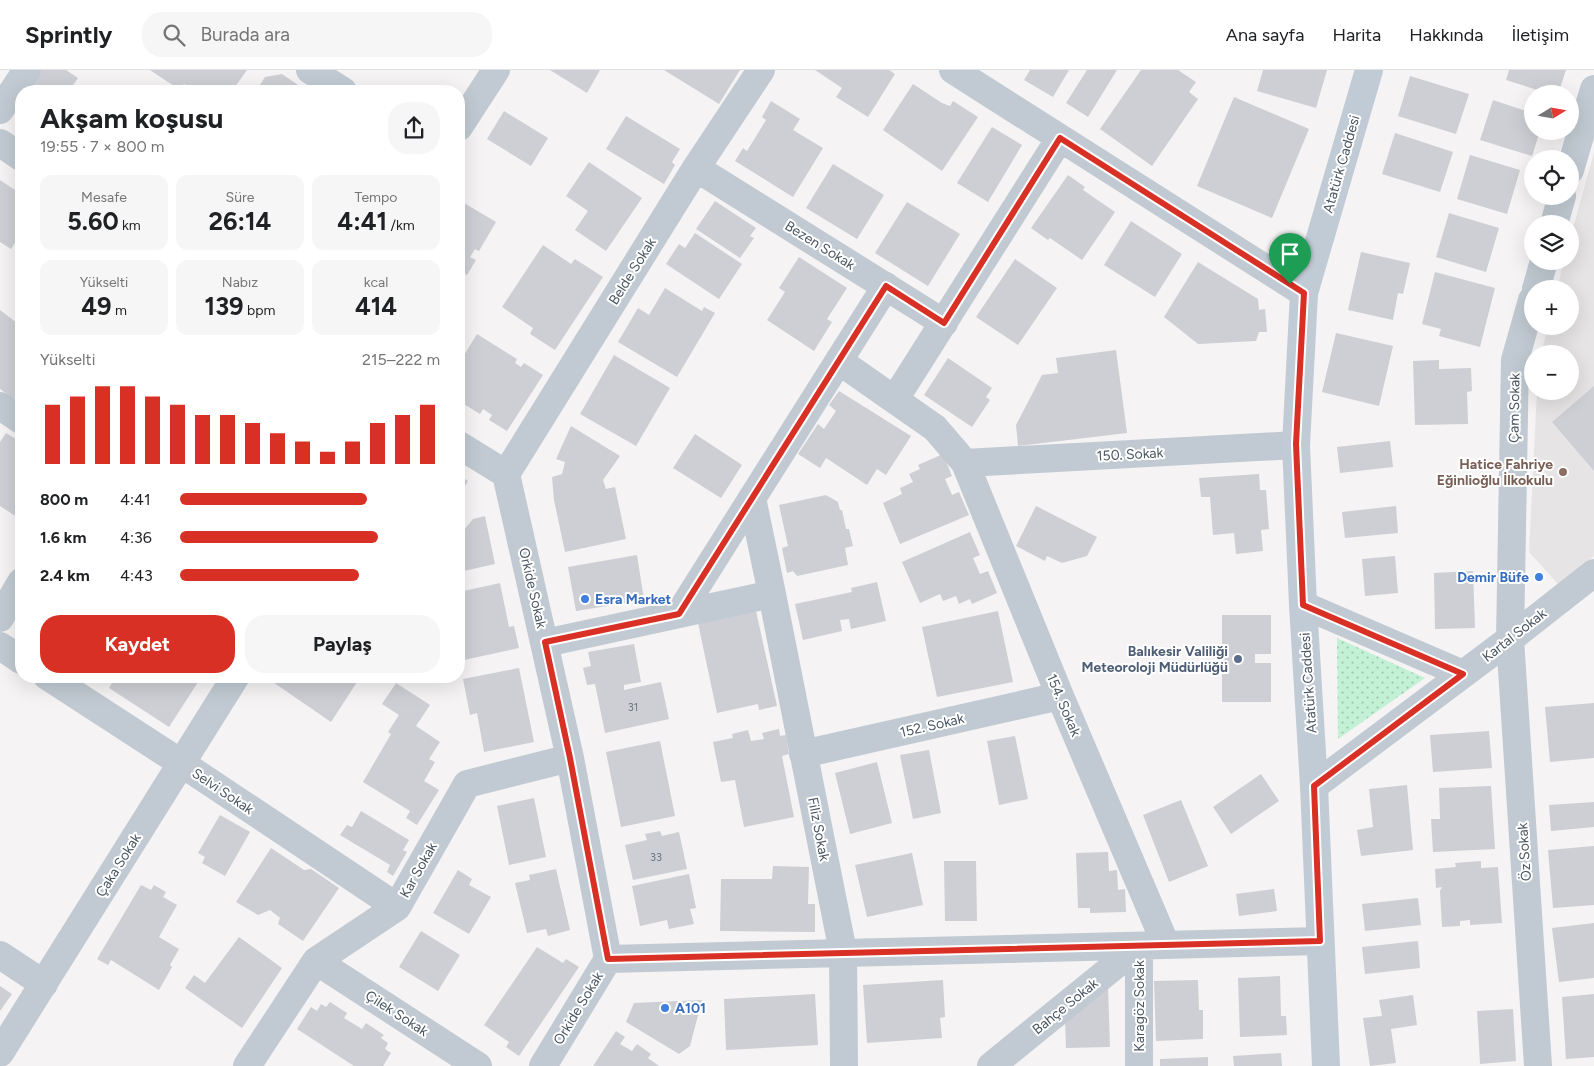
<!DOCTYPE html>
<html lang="tr">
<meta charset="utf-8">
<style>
:root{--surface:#fff;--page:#f6f6f6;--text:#202124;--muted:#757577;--line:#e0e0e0;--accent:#d93025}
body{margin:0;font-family:Figtree,sans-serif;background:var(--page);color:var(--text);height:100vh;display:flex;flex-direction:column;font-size:19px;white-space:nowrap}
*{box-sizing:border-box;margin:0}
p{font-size:16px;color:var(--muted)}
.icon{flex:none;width:28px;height:28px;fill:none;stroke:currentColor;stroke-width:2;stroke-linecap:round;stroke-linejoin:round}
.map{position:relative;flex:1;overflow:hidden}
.sheet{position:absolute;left:15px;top:15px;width:450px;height:598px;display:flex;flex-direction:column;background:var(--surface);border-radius:20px;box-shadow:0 5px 20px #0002}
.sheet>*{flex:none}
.needle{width:32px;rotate:79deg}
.controls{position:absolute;left:1524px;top:15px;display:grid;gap:10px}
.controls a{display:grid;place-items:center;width:55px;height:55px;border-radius:50%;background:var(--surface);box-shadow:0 5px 20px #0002;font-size:25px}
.pin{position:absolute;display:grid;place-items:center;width:42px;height:42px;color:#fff;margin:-51px -21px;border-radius:50% 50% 50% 0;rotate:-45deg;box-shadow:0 0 5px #0007}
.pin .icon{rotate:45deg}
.round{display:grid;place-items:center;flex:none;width:52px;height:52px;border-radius:20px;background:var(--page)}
.head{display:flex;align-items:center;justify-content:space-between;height:85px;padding:0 25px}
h1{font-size:28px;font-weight:700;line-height:38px}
.figures{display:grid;grid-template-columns:repeat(3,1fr);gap:8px;height:85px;padding:5px 25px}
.figures div{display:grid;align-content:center;border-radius:12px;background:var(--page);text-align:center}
.figures b{font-size:25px;font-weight:700}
.figures small{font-size:14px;font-weight:400}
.figures p{font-size:14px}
.chart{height:140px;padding:10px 25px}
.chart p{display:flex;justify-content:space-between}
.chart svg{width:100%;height:90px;margin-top:5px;stroke:var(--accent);stroke-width:6}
.primary-button{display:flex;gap:10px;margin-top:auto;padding:10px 25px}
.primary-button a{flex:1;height:58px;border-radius:20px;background:var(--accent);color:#fff;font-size:20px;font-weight:700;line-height:58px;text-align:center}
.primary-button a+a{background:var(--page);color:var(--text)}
ul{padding:0 25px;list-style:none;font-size:16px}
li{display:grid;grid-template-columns:80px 60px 1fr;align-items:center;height:38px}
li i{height:12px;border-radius:6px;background:var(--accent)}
header{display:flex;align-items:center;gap:30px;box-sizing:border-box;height:70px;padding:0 25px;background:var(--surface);border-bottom:1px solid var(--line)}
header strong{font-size:24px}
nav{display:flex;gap:28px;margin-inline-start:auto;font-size:18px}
.search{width:350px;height:45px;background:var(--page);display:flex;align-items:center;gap:12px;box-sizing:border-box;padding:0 18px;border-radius:20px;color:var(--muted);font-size:19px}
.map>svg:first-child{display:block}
.education{fill:#e6e4e5}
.grass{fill:url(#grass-dots)}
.building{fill:#cdcfd5}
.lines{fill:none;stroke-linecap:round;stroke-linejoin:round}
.street{stroke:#c1cad2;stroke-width:28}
.secondary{stroke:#c1cbd6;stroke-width:28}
.route-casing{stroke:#fff;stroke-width:10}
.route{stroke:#d93025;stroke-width:6}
.education-dot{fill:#8d6e63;stroke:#fff;stroke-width:2}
.shop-dot{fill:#3f7fe0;stroke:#fff;stroke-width:2}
.service-dot{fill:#5c6f8a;stroke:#fff;stroke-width:2}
.labels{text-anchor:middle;stroke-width:4;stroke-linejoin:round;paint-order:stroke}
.number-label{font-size:11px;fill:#6b747e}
.street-label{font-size:14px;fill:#4a5661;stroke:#fff}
.education-label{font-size:14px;font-weight:bold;fill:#785e54;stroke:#fff;text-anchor:end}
.shop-label{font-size:14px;font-weight:bold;fill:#366cbe;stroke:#fff;text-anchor:start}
.service-label{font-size:14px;font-weight:bold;fill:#4e5e75;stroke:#fff;text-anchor:end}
</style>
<header>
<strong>Sprintly</strong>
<div class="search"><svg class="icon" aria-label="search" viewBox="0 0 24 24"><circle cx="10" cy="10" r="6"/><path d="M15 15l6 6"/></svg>Burada ara</div>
<nav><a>Ana sayfa</a><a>Harita</a><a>Hakkında</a><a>İletişim</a></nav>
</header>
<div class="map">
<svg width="1594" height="996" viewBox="0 0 1594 996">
<defs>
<pattern id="grass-dots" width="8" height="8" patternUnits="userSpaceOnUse" patternTransform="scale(1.25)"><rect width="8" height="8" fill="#c3f1d5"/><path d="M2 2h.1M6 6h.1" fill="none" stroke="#a0c6b0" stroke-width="1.8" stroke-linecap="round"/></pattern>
</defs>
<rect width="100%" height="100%" fill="#f5f3f3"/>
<!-- education -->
<path class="education" d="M1594,82v404l-35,29 -30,-33 8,-161h33v-37h-29l7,-28h22v-37h-13l7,-28h6v-22z"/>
<!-- grass -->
<path class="grass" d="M1337,568l88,40 -87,61z"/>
<!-- building -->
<path class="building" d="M41,0h25l12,8 -9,13h-41z
M150,0h97l-15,21h-36l-12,-7 -4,6z
M550,0h50l-13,23z
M664,0h76l-21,34z
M815,0h74l6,4 -27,43 -32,-20 6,-9z
M1030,0h39l-16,27 -29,-17z
M1087,0h30l-29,47 -22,-14z
M1141,0h37l18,12 -7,10 9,7 -46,67 -52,-37z
M1263,0h64l-11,38 -59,-17z
M1509,0h57l-8,24h-8l-44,-14z
M282,4l25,17h-51l9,-14z
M1410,6l59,18 -13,40 -58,-18z
M913,14l29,19 8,3 3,-5 25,16 -36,54 -59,-41z
M1234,27l75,32 -37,89 -75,-32z
M1493,30l39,13v18h8l-8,25 -52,-16z
M771,31l29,18 -7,11 30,18 -30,49 -58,-36 8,-13 4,3 19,-31 -4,-3z
M504,41l44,27 -17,28 -44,-27z
M626,46l54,33 -8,13 3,3 -11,19 -58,-35z
M992,57l30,18 -34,57 -31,-19z
M1395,63l58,19 -13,40 -58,-18z
M1470,85l50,15 -13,44 -50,-15z
M589,92l53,36 -36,53 -31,-21 13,-19 -22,-15z
M833,94l51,31 -27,44 -51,-31z
M1068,105l17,12 -2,3 32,22 -33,48 -32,-22 -2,2 -17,-12z
M0,110l21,14v39l-10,16 -11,-7z
M459,130l37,22 -17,29 -4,-2 -5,8 6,3 -9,15 -5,-3 -3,5z
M715,131l41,27 -6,8 4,2 -14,20 -44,-29z
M907,132l53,32 -32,52 -53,-33z
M1449,143l50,15 -13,44 -50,-15z
M1131,151l51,33 -27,43 -51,-32z
M695,163l47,31 -23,35 -53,-35 13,-20 6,4z
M543,175l28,19 4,-5 28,18 -48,73 -25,-16 3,-6 -31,-21z
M1361,182l49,11 -7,31 -5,-1 -5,27 -45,-10z
M799,187l48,31 -20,31 5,3 -18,29 -47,-31 18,-28 -6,-4z
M1015,189l42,29 -39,57 -42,-28z
M1198,192l60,37 1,11 6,-1 2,23h-8l-3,9 -58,3 -34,-27z
M1435,202l60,16 -15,59 -41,-11 2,-7 -19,-5z
M665,218l37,23 2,-4 11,6 -38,64 -59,-35 20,-34 11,7z
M0,240l21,16v61l-7,12 -14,-10z
M1336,263l57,13 -14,60 -57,-14z
M477,264l40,25 -2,4 6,4 3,-4 19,12 -36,56 -18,-11 3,-5 -9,-6 -3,5 -21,-13v-47l4,3z
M1116,280l11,83 -109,13 -2,-21 26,-50 16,-2 -2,-15z
M614,285l56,33 -34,58 -56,-32z
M948,288l44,30 -6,9 4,3 -18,27 -48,-32z
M1439,290v9l32,-1 1,23 -5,1 1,32 -53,1 -2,-64z
M1594,316v85l-42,-49z
M839,321l72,45 -25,39 -9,-6 -10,16 -41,-27 -6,10 -22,-14 20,-30 6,5 12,-18 -7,-6z
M571,356l49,30 -17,24 3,9 9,-2 11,52 -61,13 -11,-52 -2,-23 10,-3 3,-12 -9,-3z
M6,363l15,9v72l-1,-1 -3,4 -17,-11v-64z
M695,364l47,31 -21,33 -48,-30z
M1390,371l3,26 -53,6 -3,-26z
M943,384l9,22 -7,3 7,16 7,-3 10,23 -69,29 -17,-41 19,-9 -2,-6 13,-6 -4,-8 11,-5 -2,-4z
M1259,404l1,16h6l3,39 -8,1 2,21 -27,3 -2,-21 -21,2 -3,-38h-9l-2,-19z
M459,405l9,6 -9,15z
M826,425l12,7 2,8h2l4,19h3l4,17 -8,2 3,17 -51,11 -4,-5 -6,2 -5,-25 6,-2 -9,-41z
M1036,436l61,31 -10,19 -25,7 -15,-7 -2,5 -29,-15z
M1396,436l2,27 -53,5 -3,-26z
M485,446l10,48 -36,8v-36l14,-17z
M970,462l10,23 -7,3 7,16 8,-3 9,22 -25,11 -2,-5 -11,5 -3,-8 -13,5 -3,-7 -20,9 -18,-41z
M637,485l7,45 -68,11 -8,-44z
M1395,486l3,37 -33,3 -3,-37z
M1473,501l2,57 -40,1 -1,-56z
M877,512l9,39 -35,8 -2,-10 -9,1 2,11 -39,9 -8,-36 57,-12 -1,-4z
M500,513l9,44 5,-1 5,22 -55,12 -5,-24v-44z
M756,541l21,95 -18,4 -1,-6 -41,9 -19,-90z
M998,541l15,71 -76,15 -15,-70z
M1222,545h49v39h-16v9h16v39h-49z
M634,574l7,38 -17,3v5l37,-8 8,37 -64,14 -10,-49 -8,1 -4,-17 8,-2 -3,-14z
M519,598l15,74 -50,10 -7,-39 -7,2 -7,-36z
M116,606h86l-33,51 -60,-39z
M264,606h97l-30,46z
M396,613l34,22 -14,21 24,16 -11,17 6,3 -11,19 15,9 -22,35 -11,-7 4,-7 -47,-29 28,-48 -3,-2 11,-17 -17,-11z
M1594,633v55l-44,4 -5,-55z
M779,659l1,7 6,-1 3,19 -7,2 12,61 -50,10 -9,-47 -14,2 -8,-40 20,-4 -1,-4 16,-4 3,11 13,-2 -2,-6z
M1489,661l3,37 -59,4 -3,-37z
M1015,666l13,63 -29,6 -12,-64z
M660,671l15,75 -54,11 -15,-75z
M929,680l12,63 -28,6 -13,-64z
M877,692l15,61 -42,11 -15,-61z
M1261,704l18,27 -48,33 -18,-27z
M1407,715l6,65 -52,6 -4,-26 16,-3 -4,-38z
M1491,716l4,63 -62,3 -2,-33h9l-1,-31z
M534,728l12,59 -37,8 -12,-59z
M1181,730l27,66 -39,16 -26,-67z
M1594,732v25l-43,4 -2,-26z
M361,741l48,29 -6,10 4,2 -14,24 -6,-4 3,-7 -50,-30 7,-10 5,2z
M220,745l30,17 -25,44 -23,-13 3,-6 -7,-4z
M660,761l2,5 17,-4 8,37 -54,11 -8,-35 22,-5 -2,-6z
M1594,776v59l-41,3 -5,-58z
M271,778l33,22 7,-1 28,19 -36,53 -25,-17 2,-6 -10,-8 -12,5 -22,-13z
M1108,782l1,19 8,-1 1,20 7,-1 1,23 -36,1v-5h-12l-2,-55z
M912,783l11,52 -56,12 -12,-52z
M944,791h32l1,60h-32z
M1481,791v7l17,-1 4,56 -32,2v-5l-10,1v5l-18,1 -2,-36 2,-4 -6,1 -1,-19 21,-2 -1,-4z
M773,796l36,1 -1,37h7v28l-95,-1 1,-52h51z
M556,799l14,61 -22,6 -2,-7 -19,4 -12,-50 15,-3 -1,-5z
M458,800l14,9 -3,6 22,12 -22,37 -36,-21z
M689,804l7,34 -6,1 4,15 -25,5 -2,-9 -27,6 -8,-40z
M141,815l10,5 3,-5 12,7 -3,5 14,8 -18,32 20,12 -9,16 2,2 -13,23 -48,-30 -3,5 -11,-6z
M1274,819l3,22 -38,5 -3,-22z
M1418,828l3,27 -56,6 -3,-27z
M1594,853v55l-35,4 -7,-54z
M421,861l39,24 -22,36 -39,-24z
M239,867l43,31 -40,60 -57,-40 9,-13 11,8z
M1418,871l2,27 -55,6 -3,-27z
M537,877l26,16 3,-4 13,8 -60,89 -13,-9 3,-5 -25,-17z
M1280,906l1,40h5l1,19 -47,2 -2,-59z
M943,910l2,37 -5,1 2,20 -75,5 -4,-58z
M1198,910l1,30h4v29l-47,2 -2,-60z
M0,916l12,8 -12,17z
M1108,916l2,61 -44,1 -1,-29z
M815,924l3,51 -92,5 -2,-51z
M1594,924v63l-28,2 -4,-62z
M1413,925l4,30 -26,4 5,34 -26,3 -7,-48 19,-2 -3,-16z
M702,930l-12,46 -11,8 -53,-32 8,-19z
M330,932l17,11 -3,5 18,11 4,-6 18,12 -3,3 7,5 -3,6 6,4 -8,13h-29l-57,-37 14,-22 6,4 4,-7 5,3z
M1513,939l3,52 -36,3 -3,-53z
M616,961l9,6 -5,7 12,7 5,-7 14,10 -3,4 11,8h-66z
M1281,983l1,13h-48l-1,-10z
M1208,987v9h-48v-7z"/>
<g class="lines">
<!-- street -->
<path class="street" d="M310,0l33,21
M953,0l351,223
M0,40l27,-40
M459,57l37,-57
M0,73l21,14
M696,98l248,155
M1570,100l24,-81
M1554,154l8,-28
M1536,219l8,-28
M1532,230l-17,60 -5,279 28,427
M839,291l96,67 30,35 95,233 106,249
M895,329l165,-261
M0,336l21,14
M459,375l47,29 64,284 38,201 -65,107
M965,393l331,-18
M506,404l190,-306 65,-98
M752,428l20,96 71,358 1,114
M1303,535l160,69
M679,544l207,-328
M0,548l21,-36
M545,573l227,-49
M0,576l21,14
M47,606l134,87 216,144
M803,684l257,-58
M1314,716l196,-147 84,-66
M1139,876v120
M0,885l44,29
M608,889l712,-18
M316,891l162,105
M0,983l236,-377
M247,996l69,-105 81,-54 70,-123 103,-26
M991,996l148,-120"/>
<!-- secondary -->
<path class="secondary" d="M1326,996l-12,-280 -11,-181 -7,-160 8,-152 65,-223"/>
</g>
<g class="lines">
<!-- route casing -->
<g class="route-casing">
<path id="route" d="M1060,68l244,155 -8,151 7,161 160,69 -149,112 6,155 -712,18 -38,-201 -25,-116 134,-28 207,-328 58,37z"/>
</g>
<!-- route -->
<use href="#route" class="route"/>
</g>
<!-- markers -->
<circle class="education-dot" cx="1563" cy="402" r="5"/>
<g class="shop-dot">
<circle cx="1539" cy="507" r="5"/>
<circle cx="585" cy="529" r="5"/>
<circle cx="665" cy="938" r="5"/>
</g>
<circle class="service-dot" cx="1238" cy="589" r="5"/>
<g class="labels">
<!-- number labels -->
<g class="number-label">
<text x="633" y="641">31</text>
<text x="656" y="791">33</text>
</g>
<!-- street labels -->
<g class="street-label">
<text transform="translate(1341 94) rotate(-74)" y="5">Atatürk Caddesi</text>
<text transform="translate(820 175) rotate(32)" y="5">Bezen Sokak</text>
<text transform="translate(632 201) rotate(-58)" y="5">Belde Sokak</text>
<text transform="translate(1514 338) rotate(-89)" y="5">Çam Sokak</text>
<text transform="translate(1130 384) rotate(-3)" y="5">150. Sokak</text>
<text transform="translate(533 518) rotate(77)" y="5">Orkide Sokak</text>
<text transform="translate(1514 565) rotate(-38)" y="5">Kartal Sokak</text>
<text transform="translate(1308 613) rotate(-94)" y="5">Atatürk Caddesi</text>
<text transform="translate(1064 635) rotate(67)" y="5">154. Sokak</text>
<text transform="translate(932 655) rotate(-13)" y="5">152. Sokak</text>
<text transform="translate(223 721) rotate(34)" y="5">Selvi Sokak</text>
<text transform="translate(819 759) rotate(79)" y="5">Filiz Sokak</text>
<text transform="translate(1524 782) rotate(-94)" y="5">Öz Sokak</text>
<text transform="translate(118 795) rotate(-58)" y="5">Çaka Sokak</text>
<text transform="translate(418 800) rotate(-61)" y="5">Kar Sokak</text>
<text transform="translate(1065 936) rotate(-39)" y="5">Bahçe Sokak</text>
<text transform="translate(1139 936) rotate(-90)" y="5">Karagöz Sokak</text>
<text transform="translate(578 938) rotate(-59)" y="5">Orkide Sokak</text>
<text transform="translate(397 943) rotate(33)" y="5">Çilek Sokak</text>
</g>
<!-- education labels -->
<g class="education-label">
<text x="1553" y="399">Hatice Fahriye<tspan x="1553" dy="16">Eğinlioğlu İlkokulu</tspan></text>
</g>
<!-- shop labels -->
<g class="shop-label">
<text x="1529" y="512" text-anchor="end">Demir Büfe</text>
<text x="595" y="534">Esra Market</text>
<text x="675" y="943">A101</text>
</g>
<!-- service labels -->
<g class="service-label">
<text x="1228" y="586">Balıkesir Valiliği<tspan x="1228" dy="16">Meteoroloji Müdürlüğü</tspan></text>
</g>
</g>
</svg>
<div class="controls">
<a><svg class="needle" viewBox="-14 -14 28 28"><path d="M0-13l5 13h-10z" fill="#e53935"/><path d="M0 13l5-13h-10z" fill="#757577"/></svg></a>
<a><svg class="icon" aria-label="locate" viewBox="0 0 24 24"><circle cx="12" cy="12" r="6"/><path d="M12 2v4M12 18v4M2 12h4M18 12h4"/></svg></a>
<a><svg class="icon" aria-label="layers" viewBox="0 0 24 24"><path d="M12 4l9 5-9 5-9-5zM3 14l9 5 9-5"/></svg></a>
<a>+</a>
<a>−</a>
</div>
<div class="pin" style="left:1290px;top:214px;background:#1e9e55"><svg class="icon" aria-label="arrive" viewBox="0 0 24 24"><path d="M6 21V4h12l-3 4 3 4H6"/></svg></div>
<section class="sheet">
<div class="head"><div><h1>Akşam koşusu</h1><p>19:55 · 7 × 800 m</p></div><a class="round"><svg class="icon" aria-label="share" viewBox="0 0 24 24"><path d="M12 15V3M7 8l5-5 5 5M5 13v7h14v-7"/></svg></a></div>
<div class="figures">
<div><p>Mesafe</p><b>5.60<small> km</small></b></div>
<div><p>Süre</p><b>26:14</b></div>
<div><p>Tempo</p><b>4:41<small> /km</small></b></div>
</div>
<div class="figures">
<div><p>Yükselti</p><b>49<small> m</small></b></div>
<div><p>Nabız</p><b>139<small> bpm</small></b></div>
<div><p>kcal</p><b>414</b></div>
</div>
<div class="chart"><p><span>Yükselti</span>215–222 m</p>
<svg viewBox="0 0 160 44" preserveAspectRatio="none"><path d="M5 44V15M15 44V11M25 44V6M35 44V6M45 44V11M55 44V15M65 44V20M75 44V20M85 44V24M95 44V29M105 44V33M115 44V38M125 44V33M135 44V24M145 44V20M155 44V15"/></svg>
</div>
<ul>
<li><b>800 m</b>4:41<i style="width:72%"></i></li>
<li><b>1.6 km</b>4:36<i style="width:76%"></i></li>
<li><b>2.4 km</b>4:43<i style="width:69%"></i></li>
</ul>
<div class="primary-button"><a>Kaydet</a><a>Paylaş</a></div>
</section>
</div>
